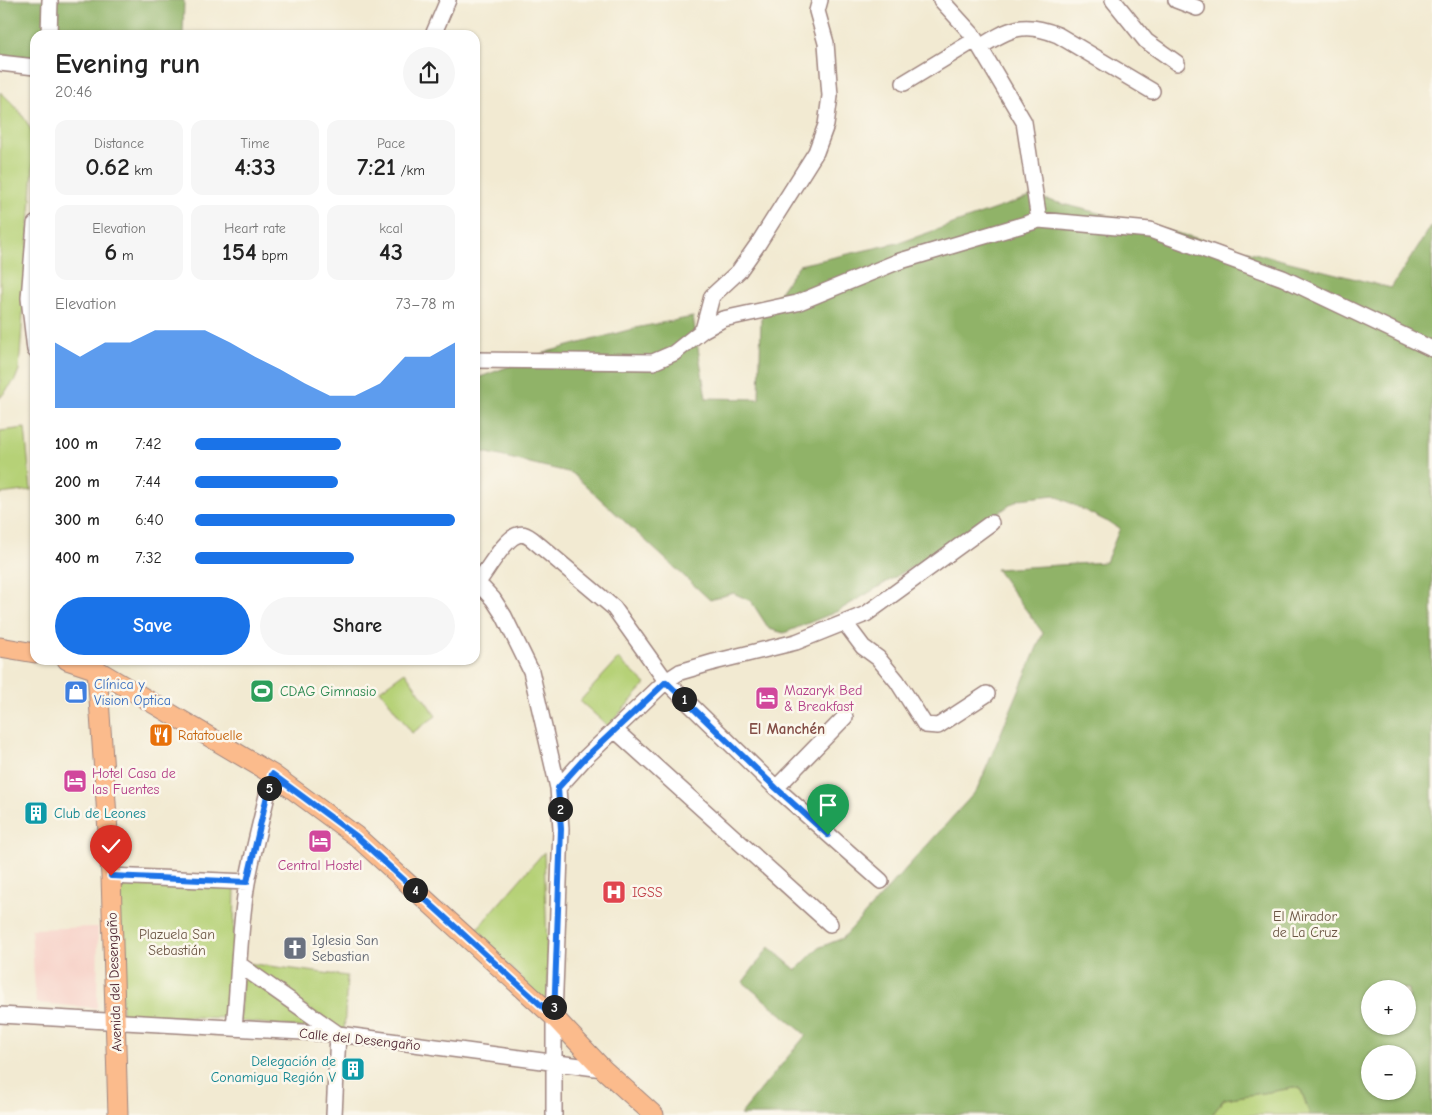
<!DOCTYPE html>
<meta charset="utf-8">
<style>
:root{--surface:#fff;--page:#f6f6f6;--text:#222;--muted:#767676;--accent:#1a73e8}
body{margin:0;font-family:"Comic Neue",sans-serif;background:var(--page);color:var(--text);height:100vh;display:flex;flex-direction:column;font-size:19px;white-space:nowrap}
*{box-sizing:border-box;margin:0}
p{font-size:16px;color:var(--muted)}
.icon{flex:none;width:28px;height:28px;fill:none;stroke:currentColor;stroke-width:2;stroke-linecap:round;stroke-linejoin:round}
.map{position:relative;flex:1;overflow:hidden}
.drawer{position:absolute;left:30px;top:30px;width:450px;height:635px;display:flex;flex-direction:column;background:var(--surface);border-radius:15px;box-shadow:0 1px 4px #0004}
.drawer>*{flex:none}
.controls{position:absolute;left:1361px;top:980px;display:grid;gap:10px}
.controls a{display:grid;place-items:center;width:55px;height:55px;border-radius:50%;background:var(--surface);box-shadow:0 1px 4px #0004;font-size:25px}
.pin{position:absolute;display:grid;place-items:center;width:42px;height:42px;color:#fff;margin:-51px -21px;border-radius:50% 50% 50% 0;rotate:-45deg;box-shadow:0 0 5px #0007}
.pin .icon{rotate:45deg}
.km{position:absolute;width:25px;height:25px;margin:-12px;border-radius:50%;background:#222;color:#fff;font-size:14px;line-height:25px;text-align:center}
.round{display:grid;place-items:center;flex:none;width:52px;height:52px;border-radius:26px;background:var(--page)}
.summary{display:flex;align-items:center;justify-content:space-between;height:85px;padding:0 25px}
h1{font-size:28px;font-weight:700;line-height:38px}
.figures{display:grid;grid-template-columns:repeat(3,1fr);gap:8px;height:85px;padding:5px 25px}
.figures div{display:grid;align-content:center;border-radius:12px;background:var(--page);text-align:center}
.figures b{font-size:25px;font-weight:700}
.figures small{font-size:14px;font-weight:400}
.figures p{font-size:14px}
.chart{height:140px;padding:10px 25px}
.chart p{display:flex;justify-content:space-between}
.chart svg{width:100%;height:90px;margin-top:5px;fill:var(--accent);opacity:.7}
.primary-button{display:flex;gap:10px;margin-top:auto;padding:10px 25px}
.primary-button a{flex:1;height:58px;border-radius:30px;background:var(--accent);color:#fff;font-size:20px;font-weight:700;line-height:58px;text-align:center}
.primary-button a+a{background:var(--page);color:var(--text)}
ul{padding:0 25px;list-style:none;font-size:16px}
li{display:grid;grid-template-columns:80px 60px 1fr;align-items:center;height:38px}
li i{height:12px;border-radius:6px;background:var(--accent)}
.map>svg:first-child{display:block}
.built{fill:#f7d1c8}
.green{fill:#b6d177;stroke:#807851}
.forest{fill:#90b368;stroke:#6d694a;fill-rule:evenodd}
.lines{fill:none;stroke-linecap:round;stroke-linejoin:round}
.minor-casing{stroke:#9e847e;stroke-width:18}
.major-casing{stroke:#9e847e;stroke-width:21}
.minor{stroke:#fff;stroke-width:15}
.major{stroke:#fbbb8c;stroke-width:19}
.route-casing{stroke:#fff;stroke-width:10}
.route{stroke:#1a73e8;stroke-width:6}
.labels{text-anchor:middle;stroke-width:5;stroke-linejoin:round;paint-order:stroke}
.shop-label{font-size:14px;fill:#366cbe;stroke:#fbf7ec;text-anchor:start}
.hotel-label{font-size:14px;fill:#b23c85;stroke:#fbf7ec;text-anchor:start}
.leisure-label{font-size:14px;fill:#27864d;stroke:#fbf7ec;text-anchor:start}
.food-label{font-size:14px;fill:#c56008;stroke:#fbf7ec;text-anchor:start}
.culture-label{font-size:14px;fill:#0d838f;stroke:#fbf7ec;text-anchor:start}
.health-label{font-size:14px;fill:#be3a42;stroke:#fbf7ec;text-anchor:start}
.park-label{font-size:14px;fill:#6a5442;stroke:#fbf7ec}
.worship-label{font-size:14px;fill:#5b616d;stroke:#fbf7ec;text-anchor:start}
.street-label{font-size:14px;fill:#4a1f2b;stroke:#fbf7ec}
.neighbourhood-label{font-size:15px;font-weight:bold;fill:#834d46;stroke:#fbf7ec}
</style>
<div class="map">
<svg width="1432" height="1115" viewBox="0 0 1432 1115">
<rect width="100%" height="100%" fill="#fbf7ec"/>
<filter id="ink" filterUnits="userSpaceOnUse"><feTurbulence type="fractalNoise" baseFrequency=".02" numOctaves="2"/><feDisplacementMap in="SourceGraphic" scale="10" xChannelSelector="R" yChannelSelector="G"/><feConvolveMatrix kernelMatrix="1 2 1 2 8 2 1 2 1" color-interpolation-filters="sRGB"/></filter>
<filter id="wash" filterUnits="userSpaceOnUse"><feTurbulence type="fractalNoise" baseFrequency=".0096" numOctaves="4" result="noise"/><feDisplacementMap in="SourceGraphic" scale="20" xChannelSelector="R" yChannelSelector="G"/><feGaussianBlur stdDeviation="1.12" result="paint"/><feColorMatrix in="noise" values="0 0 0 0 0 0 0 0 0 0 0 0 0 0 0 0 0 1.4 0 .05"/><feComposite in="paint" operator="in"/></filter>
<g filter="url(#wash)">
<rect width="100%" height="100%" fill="#f2ead2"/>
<!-- built -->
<path class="built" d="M98,927l-1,81 -61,-5 -5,-74z"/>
<!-- green -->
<path class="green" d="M0,92c16,13 29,29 35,49l-16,229 -4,10 -15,18z
M25,428l6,62 -31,4v-63z
M618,659l28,25 -38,42 -28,-25z
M405,672l31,44 -24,17 -32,-43z
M544,852l5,155 -74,-76z
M117,882l118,6 -3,130 -110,-3z
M246,963l101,13 -3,59z
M243,973l82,57 -86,-9z
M1300,1087l10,28h-98l12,-16z"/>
<!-- forest -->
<path class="forest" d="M0,0h184l-1,35h-148v23l-35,-3z
M1032,196l359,92 41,-63v890h-122l-10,-28 -76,12 -12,16h-472l66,-80 -63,-53 26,-35 27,23 22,-22 25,-10 134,-148 66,-157 -47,-64 110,-7 14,-34 -66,-33 -35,4 -60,40 -121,72 -54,22 -15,-4 -18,-28 -18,-8 -23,7 -138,-127 -97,-23v-71l75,-28 90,-24 53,-10 13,81 53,1 2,-80 38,-54 103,-23zM1370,989h38v37h-38zM1370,1054h38v37h-38z"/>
</g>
<g filter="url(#ink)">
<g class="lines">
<!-- minor casing -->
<g class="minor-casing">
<path id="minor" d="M941,0l31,34 52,88 15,98
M1113,0l33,41 31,22
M1176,0l21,8
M49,35l1,-35
M433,35l15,-35
M980,47c30,-19 44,-26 78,-12l94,56
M0,63l35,4
M904,83l71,-43
M35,224l-6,74 6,52
M703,330l9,-34 27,-25 19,-27 58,-92 10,-27 4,-29 -4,-53 -9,-32 3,-11
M475,360l178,2 21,-9 29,-23 20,-11 74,-16 100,-41 142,-42 111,10 133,48 149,71
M475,580l18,19 11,17 27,55 27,117 3,41 -7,188v98
M478,582c8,-10 28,-45 40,-47 6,-2 10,1 14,4l82,69 52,73 110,107 105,93
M845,623l18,24 15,11 19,23 28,44 13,1 49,-32
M616,731l214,193
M558,788l26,-29 82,-78 14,-9 34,-10 82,-20 70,-28 125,-91
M776,788l69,-71
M111,876l136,6
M240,965l98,69 -4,81
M0,1015l338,19 265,35
M234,1027c5,-48 5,-97 13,-144 7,-37 17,-73 25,-109"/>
</g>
<!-- major casing -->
<g class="major-casing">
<path id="major" d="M0,647l35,6
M67,660l30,10 175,104 84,62 198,181 49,52 51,46
M97,670l14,206 7,239"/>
</g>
<!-- minor -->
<use href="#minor" class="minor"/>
<!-- major -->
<use href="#major" class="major"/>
</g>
</g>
<g class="lines" filter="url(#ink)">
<!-- route casing -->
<g class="route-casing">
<path id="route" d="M111,876l136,6 25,-108 84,62 198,181 7,-188 -3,-41 26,-29 82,-77 110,106 52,47"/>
</g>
<!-- route -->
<use href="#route" class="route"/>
</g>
<!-- icons -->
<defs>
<g id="stadium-square" transform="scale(1.25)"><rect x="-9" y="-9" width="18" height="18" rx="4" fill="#2e9e5b" stroke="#fbf7ec"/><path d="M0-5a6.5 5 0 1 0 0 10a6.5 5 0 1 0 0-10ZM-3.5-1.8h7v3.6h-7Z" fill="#fff"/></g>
<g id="shop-square" transform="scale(1.25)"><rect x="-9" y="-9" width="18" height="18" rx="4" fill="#3f7fe0" stroke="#fbf7ec"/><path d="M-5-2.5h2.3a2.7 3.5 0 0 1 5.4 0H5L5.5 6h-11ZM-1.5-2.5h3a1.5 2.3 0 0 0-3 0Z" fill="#fff"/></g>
<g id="hotel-square" transform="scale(1.25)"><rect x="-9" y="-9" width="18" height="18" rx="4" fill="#d1479c" stroke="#fbf7ec"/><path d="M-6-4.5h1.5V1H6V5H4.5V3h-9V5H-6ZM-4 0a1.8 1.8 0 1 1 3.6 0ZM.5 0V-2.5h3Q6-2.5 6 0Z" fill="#fff"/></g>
<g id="restaurant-square" transform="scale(1.25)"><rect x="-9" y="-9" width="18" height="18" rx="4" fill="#e8710a" stroke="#fbf7ec"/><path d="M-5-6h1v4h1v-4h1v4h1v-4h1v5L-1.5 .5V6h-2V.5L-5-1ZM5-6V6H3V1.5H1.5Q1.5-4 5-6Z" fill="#fff"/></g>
<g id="building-square" transform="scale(1.25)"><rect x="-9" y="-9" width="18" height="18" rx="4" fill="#0f9aa8" stroke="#fbf7ec"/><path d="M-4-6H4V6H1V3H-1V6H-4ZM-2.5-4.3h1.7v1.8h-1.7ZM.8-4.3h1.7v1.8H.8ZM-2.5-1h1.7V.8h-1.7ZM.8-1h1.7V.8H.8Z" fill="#fff"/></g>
<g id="hospital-square" transform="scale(1.25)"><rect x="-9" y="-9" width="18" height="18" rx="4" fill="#e0444e" stroke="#fbf7ec"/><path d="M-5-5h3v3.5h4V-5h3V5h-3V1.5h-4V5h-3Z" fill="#fff"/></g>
<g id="church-square" transform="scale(1.25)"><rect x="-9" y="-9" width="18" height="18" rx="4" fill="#6b7280" stroke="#fbf7ec"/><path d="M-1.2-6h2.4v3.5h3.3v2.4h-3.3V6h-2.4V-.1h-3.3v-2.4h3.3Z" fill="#fff"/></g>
</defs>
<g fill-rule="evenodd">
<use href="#stadium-square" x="262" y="691"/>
<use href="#shop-square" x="76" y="692"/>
<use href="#hotel-square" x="767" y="698"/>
<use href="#restaurant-square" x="161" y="735"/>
<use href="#hotel-square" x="75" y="781"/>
<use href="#building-square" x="36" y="813"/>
<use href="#hotel-square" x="320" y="841"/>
<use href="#hospital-square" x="614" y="892"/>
<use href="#church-square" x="295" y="948"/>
<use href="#building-square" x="353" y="1069"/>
</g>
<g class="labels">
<!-- shop labels -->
<g class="shop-label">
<text x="94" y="689">Clínica y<tspan x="94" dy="16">Vision Optica</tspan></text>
</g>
<!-- hotel labels -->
<g class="hotel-label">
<text x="784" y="695">Mazaryk Bed<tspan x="784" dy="16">&amp; Breakfast</tspan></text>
<text x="92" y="778">Hotel Casa de<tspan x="92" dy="16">las Fuentes</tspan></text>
<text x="320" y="870" text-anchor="middle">Central Hostel</text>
</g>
<!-- leisure labels -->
<g class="leisure-label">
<text x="280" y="696">CDAG Gimnasio</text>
</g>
<!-- food labels -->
<g class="food-label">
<text x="178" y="740">Ratatouelle</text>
</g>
<!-- culture labels -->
<g class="culture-label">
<text x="54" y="818">Club de Leones</text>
<text x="336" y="1066" text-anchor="end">Delegación de<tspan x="336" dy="16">Conamigua Región V</tspan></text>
</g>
<!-- health labels -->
<g class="health-label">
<text x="632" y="897">IGSS</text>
</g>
<!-- park labels -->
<g class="park-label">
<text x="1305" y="921">El Mirador<tspan x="1305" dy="16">de La Cruz</tspan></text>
<text x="177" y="939">Plazuela San<tspan x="177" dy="16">Sebastián</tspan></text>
</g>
<!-- worship labels -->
<g class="worship-label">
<text x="312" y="945">Iglesia San<tspan x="312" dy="16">Sebastian</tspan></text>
</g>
<!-- street labels -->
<g class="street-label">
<text transform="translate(114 982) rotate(-92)" y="5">Avenida del Desengaño</text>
<text transform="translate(360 1039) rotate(6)" y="5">Calle del Desengaño</text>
</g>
<!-- neighbourhood labels -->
<g class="neighbourhood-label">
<text x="787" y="734">El Manchén</text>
</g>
</g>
</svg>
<div class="controls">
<a>+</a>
<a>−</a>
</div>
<div class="pin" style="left:828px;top:835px;background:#1e9e55"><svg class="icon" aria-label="arrive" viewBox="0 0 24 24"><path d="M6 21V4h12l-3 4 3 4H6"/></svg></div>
<div class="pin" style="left:111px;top:876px;background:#d93025"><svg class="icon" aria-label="check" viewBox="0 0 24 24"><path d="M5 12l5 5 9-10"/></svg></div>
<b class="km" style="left:684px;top:699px">1</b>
<b class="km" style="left:560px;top:809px">2</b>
<b class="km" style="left:554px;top:1007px">3</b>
<b class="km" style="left:415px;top:890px">4</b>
<b class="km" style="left:269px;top:788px">5</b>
<section class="drawer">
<div class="summary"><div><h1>Evening run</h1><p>20:46</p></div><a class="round"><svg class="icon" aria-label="share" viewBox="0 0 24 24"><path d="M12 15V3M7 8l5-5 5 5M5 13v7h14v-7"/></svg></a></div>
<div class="figures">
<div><p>Distance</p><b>0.62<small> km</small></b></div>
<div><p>Time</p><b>4:33</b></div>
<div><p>Pace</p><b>7:21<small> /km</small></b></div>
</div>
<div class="figures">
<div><p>Elevation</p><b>6<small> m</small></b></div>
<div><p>Heart rate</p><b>154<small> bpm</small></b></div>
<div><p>kcal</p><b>43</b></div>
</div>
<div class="chart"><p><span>Elevation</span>73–78 m</p>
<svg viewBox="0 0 160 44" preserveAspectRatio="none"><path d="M0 44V12L10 19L20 12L30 12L40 6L50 6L60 6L70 12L80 19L90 25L100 32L110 38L120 38L130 32L140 19L150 19L160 12V44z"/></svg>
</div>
<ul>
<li><b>100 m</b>7:42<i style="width:56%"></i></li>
<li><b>200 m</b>7:44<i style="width:55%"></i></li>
<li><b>300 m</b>6:40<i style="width:100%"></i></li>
<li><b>400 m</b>7:32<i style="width:61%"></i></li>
</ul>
<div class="primary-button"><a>Save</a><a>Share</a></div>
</section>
</div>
